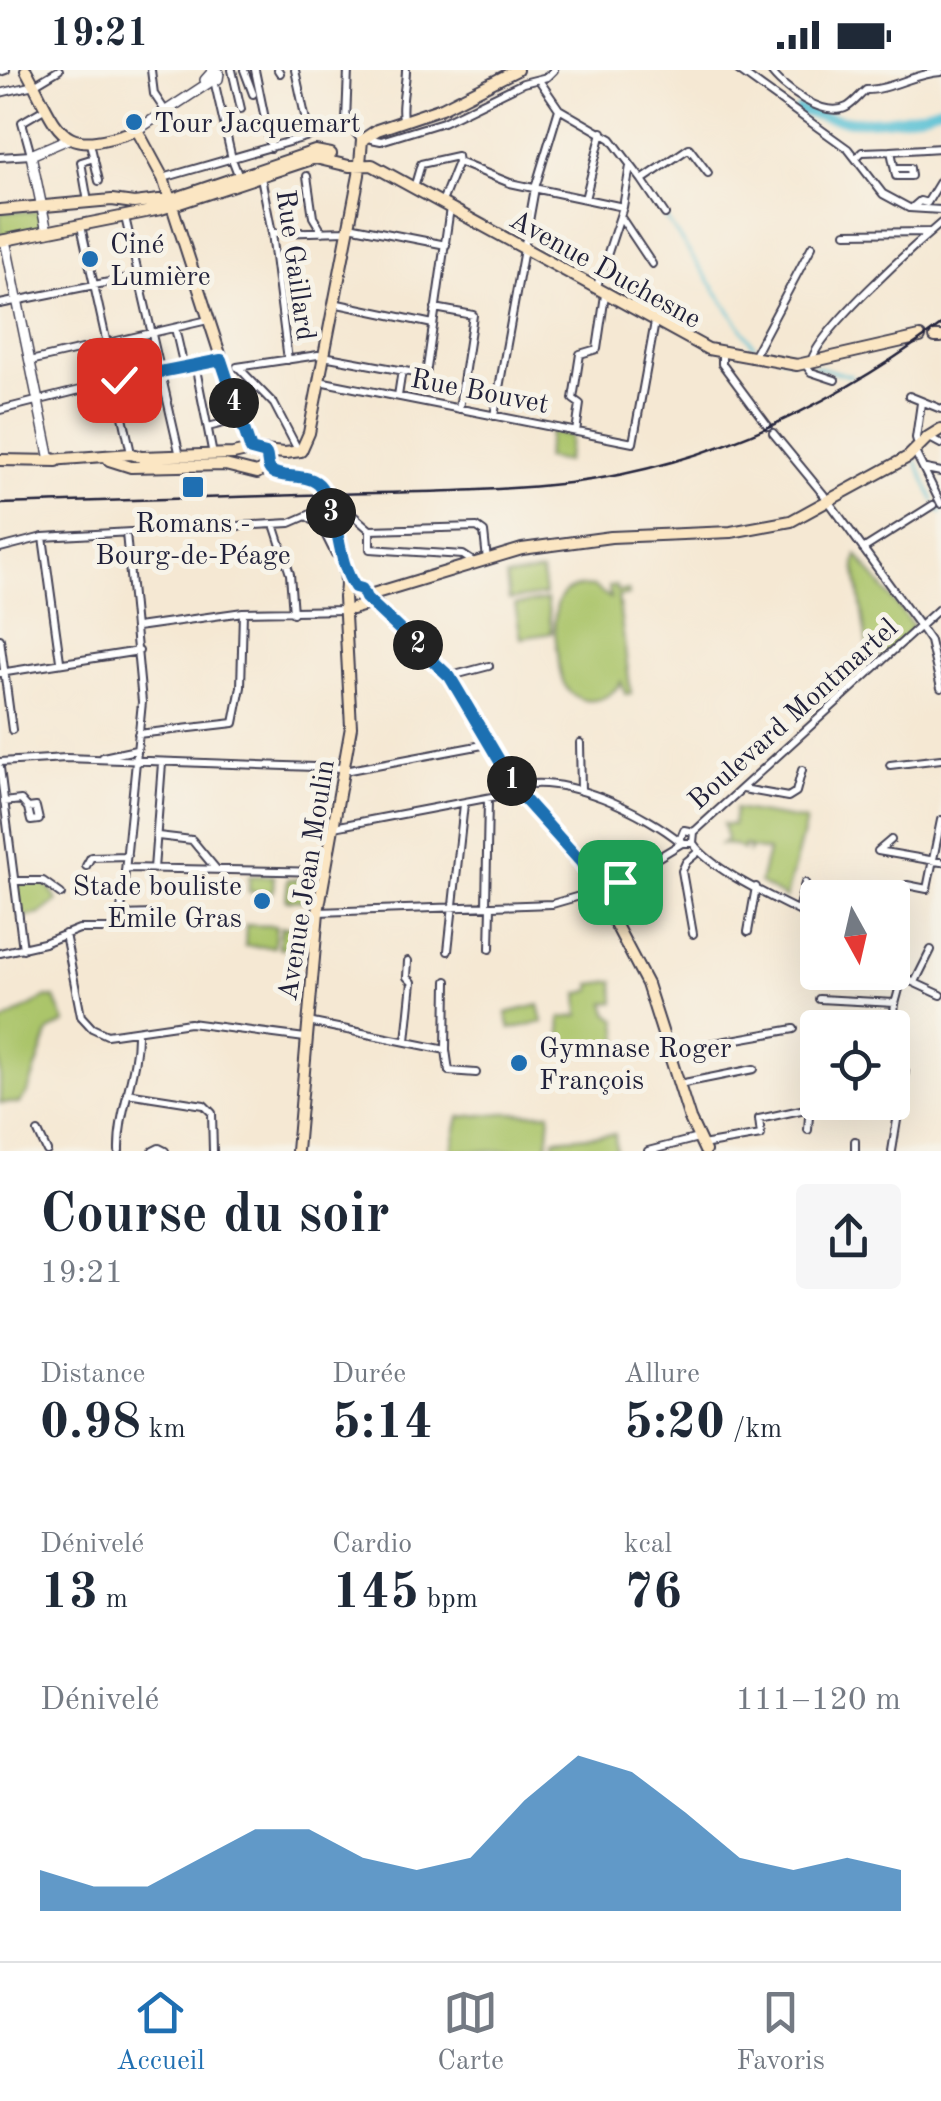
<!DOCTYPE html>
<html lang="fr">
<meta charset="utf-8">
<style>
:root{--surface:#fff;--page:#f6f6f7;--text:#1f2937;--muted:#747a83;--line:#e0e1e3;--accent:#1f6fb2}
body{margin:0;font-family:"Old Standard TT",serif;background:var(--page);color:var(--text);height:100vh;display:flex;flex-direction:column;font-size:38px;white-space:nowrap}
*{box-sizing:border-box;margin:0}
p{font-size:32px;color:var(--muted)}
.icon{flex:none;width:55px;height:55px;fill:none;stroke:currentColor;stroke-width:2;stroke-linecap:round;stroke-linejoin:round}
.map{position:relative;height:1081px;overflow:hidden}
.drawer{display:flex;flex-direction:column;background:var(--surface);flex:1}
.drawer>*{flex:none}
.needle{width:65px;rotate:172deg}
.fabs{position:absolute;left:800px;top:810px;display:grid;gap:20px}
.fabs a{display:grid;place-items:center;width:110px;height:110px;border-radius:10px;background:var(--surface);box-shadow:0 10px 40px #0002;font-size:50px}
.pin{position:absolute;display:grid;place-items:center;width:85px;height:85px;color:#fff;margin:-42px;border-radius:20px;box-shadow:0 5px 15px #0006}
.km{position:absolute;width:50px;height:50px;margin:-25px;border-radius:50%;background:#222;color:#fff;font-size:28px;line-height:50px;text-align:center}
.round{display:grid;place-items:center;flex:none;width:105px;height:105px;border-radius:10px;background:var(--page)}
.summary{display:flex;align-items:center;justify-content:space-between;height:170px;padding:0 40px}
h1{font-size:55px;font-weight:700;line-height:75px}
.figures{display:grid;grid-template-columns:repeat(3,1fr);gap:15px;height:170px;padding:10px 40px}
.figures div{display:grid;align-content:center}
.figures b{font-size:50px;font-weight:700}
.figures small{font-size:28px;font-weight:400}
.figures p{font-size:28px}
.chart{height:280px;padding:20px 40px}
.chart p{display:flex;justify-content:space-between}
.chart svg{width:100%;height:180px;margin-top:10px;fill:var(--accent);opacity:.7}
.status{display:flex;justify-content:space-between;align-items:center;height:70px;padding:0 50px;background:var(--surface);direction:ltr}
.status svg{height:28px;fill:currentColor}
.dock{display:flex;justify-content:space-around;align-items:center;height:140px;border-top:2px solid var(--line);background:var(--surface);font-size:28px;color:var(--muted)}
.dock a{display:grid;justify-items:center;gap:5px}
.dock .on{color:var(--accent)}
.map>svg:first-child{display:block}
.green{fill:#abc56b;stroke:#667453;stroke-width:2.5}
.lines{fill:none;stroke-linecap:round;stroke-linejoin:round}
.stream{stroke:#57c0d4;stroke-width:2.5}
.river{stroke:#57c0d4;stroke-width:10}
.minor-casing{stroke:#424052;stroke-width:10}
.tertiary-casing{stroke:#424052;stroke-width:12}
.secondary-casing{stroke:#424052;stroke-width:14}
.minor{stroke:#fff;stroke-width:6}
.tertiary{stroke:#fff;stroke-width:9}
.secondary{stroke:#fbe6c3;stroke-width:10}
.rail{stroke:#22223b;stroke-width:2.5}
.minor-bridge-casing{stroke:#424052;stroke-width:10;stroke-linecap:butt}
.minor-bridge{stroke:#fff;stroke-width:6}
.route-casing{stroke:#fff;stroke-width:20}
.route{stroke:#1f6fb2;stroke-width:12}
.poi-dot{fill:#1f6fb2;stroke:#f7f3e8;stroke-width:4}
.labels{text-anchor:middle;stroke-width:10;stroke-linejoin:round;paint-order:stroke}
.poi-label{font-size:28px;fill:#22223b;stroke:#f7f3e8;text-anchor:start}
.street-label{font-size:28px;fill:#22223b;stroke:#f7f3e8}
</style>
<div class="status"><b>19:21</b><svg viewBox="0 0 49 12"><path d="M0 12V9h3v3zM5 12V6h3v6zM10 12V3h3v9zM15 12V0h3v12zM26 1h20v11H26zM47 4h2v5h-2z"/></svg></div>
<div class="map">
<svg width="941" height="1081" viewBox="0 0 941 1081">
<rect width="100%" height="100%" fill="#f7f3e8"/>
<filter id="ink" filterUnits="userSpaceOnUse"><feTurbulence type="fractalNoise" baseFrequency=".01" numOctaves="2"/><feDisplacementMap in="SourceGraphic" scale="20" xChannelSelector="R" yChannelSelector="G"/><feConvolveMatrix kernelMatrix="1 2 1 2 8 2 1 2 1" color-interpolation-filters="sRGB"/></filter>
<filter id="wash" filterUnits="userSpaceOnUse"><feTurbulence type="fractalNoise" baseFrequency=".0048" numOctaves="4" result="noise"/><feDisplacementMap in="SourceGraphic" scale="40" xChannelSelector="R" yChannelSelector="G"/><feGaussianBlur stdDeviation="2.25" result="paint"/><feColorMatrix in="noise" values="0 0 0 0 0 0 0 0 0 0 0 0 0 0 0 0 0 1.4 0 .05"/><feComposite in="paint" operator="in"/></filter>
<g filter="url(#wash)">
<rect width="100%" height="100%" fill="#f5e8d3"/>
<!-- green -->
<path class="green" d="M40,141l4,20 -44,8v-27z
M550,362l21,4 -5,26 -21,-4z
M857,485l56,71 -2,6 -30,25 -2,-5 -11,1 -13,-89z
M542,502l3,23 -36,5 -3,-23z
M616,516l1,6 11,-2 1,5 -11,2 13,97h-6l-4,-12c-13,21 -43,27 -57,2 -5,-9 -5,-20 -6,-30 -5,-31 -11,-73 36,-67l16,11 -1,-11z
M547,530l5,33 -31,5 -6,-33z
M735,739l71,12 -20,77 -26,-15 8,-32 -17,-3 -2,3v-5l-5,-1 -1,5 -8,-5 -14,-1 6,-4 -4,-16 10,1z
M249,806h25l-1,16h-24z
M288,809l24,1 -1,21 -25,-1z
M40,812l10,6 7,13 -17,13 -18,3 -6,-29 4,-5z
M246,855l30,1 -2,21 -29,-1z
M281,857l24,1 -2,21 -24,-1z
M614,911l1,21 -10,1 3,10 9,7 3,29 -4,4 -60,3v-4l6,-3 -2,-31 19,-2 -1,-22 14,-4 -1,-6z
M47,927l8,1 10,25 -16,8 -21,61 -9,11h-19v-80z
M539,935l4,17 -33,7 -4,-16z
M504,1043h46l-3,38h-96l8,-34z
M615,1064l1,17h-62v-12z"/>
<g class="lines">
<!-- stream -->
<path class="stream" d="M665,147l89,129
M761,279l31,10
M814,296l37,10
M916,391l18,40
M937,437l4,6"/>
<!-- river -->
<path class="river" d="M799,40c48,17 95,14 142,-3"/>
</g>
</g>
<g filter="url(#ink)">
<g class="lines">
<!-- minor casing -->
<g class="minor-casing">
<path id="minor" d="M151,0l3,24 12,18
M232,0l9,39
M244,0l9,24
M255,0l16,78
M278,0l2,3
M295,0l12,55h7l4,9
M348,0l-2,51 17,21
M738,0l110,79 35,45 26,14 32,2
M770,0c12,18 54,49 77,37 7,-4 13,-12 19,-17 25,0 49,-17 75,-18
M0,2l6,-2
M214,10l18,79 7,18
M539,10l20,29 52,30 31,41 47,-32 19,25
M0,23l34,-8 25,-15
M404,52c-5,-13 2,-36 2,-52
M371,69l10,2 62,-19 80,-39 24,-6 7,-7
M90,73l9,38
M891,81l50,-3
M0,87l31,-2 -9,-33 24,-14
M857,87l5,-5 29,-1 5,25h15l-1,-8h-15
M458,92l52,21 113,24
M307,106l6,41 9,15
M261,107l11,56 16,127
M163,108l184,-53
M642,110l23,34
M414,118l7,-24 36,-8 1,6 -16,40
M585,129l17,-67
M88,132l-7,-40 13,-4
M913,137l7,-6 7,2 14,-23
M620,146l32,48
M125,147l55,239
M81,156l50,227
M349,156l97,19
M272,163l75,-2
M846,163l83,-1
M596,219l27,-82 7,-41
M333,233l100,21
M0,234l139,-28
M435,238l38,7 -14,94
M175,258l9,39
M131,268l8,37
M722,283v11l46,62
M752,289l60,-113
M30,291l178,-41
M811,293c3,-28 104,-118 130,-140
M195,294l18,91
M805,294l6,8 24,8
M237,297l81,-12 108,20 24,-167
M239,298l35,36 24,46
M319,311l314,62 22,-121
M398,326l4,-26
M909,326l32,13
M0,340l160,-40 61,-9
M494,346l41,-228 24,-79
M208,357l32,-8
M576,362l4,-28 -7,-5 7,-45 17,-5 8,-54
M773,363l51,62 97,133 9,13 11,47
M928,367l13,7
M918,375l-2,-7 5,-35
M915,382l26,52
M926,399l15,3
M339,439l9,2 22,19 107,-3 7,5 3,28
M308,447l13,9 14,28
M274,454l16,50 3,39
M370,460v19l93,6 12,8
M43,467l17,124
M0,478l43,-11 247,-14 30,-13
M863,479l70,-44
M137,557l106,-15 102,-2
M0,569l12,91
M0,603l139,-22
M451,606l38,-10
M138,664l96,-11 7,-36 2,-75
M580,673l1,47
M103,687l33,-7
M0,692l66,-4 277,10
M890,695l51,-6
M0,698l23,181
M344,701l144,-27
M515,717c48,-15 131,26 167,56
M743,719l45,8 8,-5 6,-22
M4,732l17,-2 7,8 3,13 8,-1 -3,-13 -8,1
M334,757l184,-35
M694,762l247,-225
M158,766l34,4 24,29
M680,770l4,-10 10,2
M891,770l-13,11 63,11
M693,773c19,29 92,60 125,78
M86,796l5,-9 36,-1
M126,798l199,4
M154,799l8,-106
M14,811h29l18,13
M907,815l20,4 14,-69
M600,823l82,-50h11l1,-11
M486,836l2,-107
M798,840l7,-27
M318,842l234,-8 45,-13
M121,845l33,-1
M748,862l8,-45
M65,864l16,82 11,12 15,7 83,-12 115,15
M693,864l-11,-63 4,-9 12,-10
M490,879l1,-43
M448,881l16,-147
M0,883l44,-10 35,-14h32l9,-8 22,-219 -16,-169
M891,902l50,23
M915,912l16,-32
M819,929l76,4
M308,952l138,28 3,21 27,2
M892,962l3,-28 7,-26
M406,971l6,-59 -5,-5 1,-16
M446,980l1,-69
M669,981l125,-22
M679,1014l75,-15
M127,1023l77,12 8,8 1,38
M808,1060l6,-86
M38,1062l9,19
M855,1071v10
M702,1075l59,-10 -2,-16 51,-11
M119,1081c-1,-41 19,-78 18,-119
M153,1081l6,-3 6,3
M648,1081l50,-13
M892,1081l13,-80 -13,-11"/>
</g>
<!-- tertiary casing -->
<g class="tertiary-casing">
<path id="tertiary" d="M205,10l8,-9 6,2 -1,6 -7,-1
M137,60l76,-50
M47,162l-16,-77 37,-16
M5,170l45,220"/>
</g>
<!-- secondary casing -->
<g class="secondary-casing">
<path id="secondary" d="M26,0c35,64 32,88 111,60l26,48 88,272
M0,140l112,-10 22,3 42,-5 139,-47 16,3
M0,171l161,-32 154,-51 34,8 23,-1 336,184 89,16 123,-28
M935,267h6
M0,390l57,1
M50,390l81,-6 10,3 92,-3 18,-4 34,3 16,-2 8,-18 50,-258 3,-35 15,-10 65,-22 75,-38
M109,390l22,7 94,-2 32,8 12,-8
M268,397c13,13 29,5 44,13 21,11 40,96 32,117l7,130 -33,185 -21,239
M366,526l156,-47 89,-12 120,-5 60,-11 117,-64 20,-20 13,-8
M366,527l84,80 68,115 70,80 59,112 43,135 15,32
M352,539l17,-5 9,2"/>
</g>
<!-- minor -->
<use href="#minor" class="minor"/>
<!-- tertiary -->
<use href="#tertiary" class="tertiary"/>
<!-- secondary -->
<use href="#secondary" class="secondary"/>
<!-- rail -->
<path class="rail" d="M0,434c111,-3 222,-7 334,-10 78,-2 157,-2 235,-11 138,-17 261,-76 372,-158"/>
<!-- minor-bridge casing -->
<g class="minor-bridge-casing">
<path id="minor-bridge" d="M320,440l19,-1"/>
</g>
<!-- minor-bridge -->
<use href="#minor-bridge" class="minor-bridge"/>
</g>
</g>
<g class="lines" filter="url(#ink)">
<!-- route casing -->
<g class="route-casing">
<path id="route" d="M119,310l102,-20 30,90 15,4c2,4 1,10 3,14 7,14 40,2 52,19 20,29 14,71 34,100l7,2 4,9 84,79 68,115 63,70 19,31 20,-11"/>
</g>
<!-- route -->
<use href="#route" class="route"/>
</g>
<!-- markers -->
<g class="poi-dot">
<circle cx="134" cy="52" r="10"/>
<circle cx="90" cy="189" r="10"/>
<rect x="181" y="405" width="24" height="24" rx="5"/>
<circle cx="262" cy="831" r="10"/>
<circle cx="519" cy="993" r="10"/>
</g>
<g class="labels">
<!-- poi labels -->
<g class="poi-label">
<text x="154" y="62">Tour Jacquemart</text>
<text x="110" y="183">Ciné<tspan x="110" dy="32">Lumière</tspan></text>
<text x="193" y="462" text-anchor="middle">Romans -<tspan x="193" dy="32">Bourg-de-Péage</tspan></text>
<text x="242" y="825" text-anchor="end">Stade bouliste<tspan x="242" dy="32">Emile Gras</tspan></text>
<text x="539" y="987">Gymnase Roger<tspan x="539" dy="32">François</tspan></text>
</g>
<!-- street labels -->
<g class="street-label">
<text transform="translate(297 195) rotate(82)" y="10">Rue Gaillard</text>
<text transform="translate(606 198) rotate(29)" y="10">Avenue Duchesne</text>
<text transform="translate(480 320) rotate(11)" y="10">Rue Bouvet</text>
<text transform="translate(792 643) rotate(-42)" y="10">Boulevard Montmartel</text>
<text transform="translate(305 810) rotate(-81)" y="10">Avenue Jean Moulin</text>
</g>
</g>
</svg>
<div class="fabs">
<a><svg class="needle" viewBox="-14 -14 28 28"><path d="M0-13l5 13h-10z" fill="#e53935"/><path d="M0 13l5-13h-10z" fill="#747a83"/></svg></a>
<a><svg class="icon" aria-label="locate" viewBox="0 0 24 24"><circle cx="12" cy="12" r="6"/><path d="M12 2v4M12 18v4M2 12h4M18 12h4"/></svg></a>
</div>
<div class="pin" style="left:620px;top:812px;background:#1e9e55"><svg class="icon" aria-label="arrive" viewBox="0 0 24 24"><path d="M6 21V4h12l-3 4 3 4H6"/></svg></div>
<div class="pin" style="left:119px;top:310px;background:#d93025"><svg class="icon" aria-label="check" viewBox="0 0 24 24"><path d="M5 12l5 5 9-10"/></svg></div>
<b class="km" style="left:512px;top:711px">1</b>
<b class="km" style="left:418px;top:575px">2</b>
<b class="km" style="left:331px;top:443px">3</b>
<b class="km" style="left:234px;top:333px">4</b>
</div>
<section class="drawer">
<div class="summary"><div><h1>Course du soir</h1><p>19:21</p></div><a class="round"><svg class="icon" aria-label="share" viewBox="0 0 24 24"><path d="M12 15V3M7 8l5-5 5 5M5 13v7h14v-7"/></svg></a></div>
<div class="figures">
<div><p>Distance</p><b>0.98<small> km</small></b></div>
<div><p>Durée</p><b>5:14</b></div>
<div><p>Allure</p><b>5:20<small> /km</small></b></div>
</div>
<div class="figures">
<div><p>Dénivelé</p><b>13<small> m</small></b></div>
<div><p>Cardio</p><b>145<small> bpm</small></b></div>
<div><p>kcal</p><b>76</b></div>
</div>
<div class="chart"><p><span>Dénivelé</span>111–120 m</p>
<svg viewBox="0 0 160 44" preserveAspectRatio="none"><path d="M0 44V34L10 38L20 38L30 31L40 24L50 24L60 31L70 34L80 31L90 17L100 6L110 10L120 20L130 31L140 34L150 31L160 34V44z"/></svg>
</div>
</section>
<nav class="dock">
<a class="on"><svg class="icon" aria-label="home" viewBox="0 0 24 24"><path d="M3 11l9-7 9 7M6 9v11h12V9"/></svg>Accueil</a>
<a><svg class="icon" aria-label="map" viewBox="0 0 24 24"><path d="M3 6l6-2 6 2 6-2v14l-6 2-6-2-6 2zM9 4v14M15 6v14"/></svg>Carte</a>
<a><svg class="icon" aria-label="saved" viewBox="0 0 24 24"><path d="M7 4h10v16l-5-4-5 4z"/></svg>Favoris</a>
</nav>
